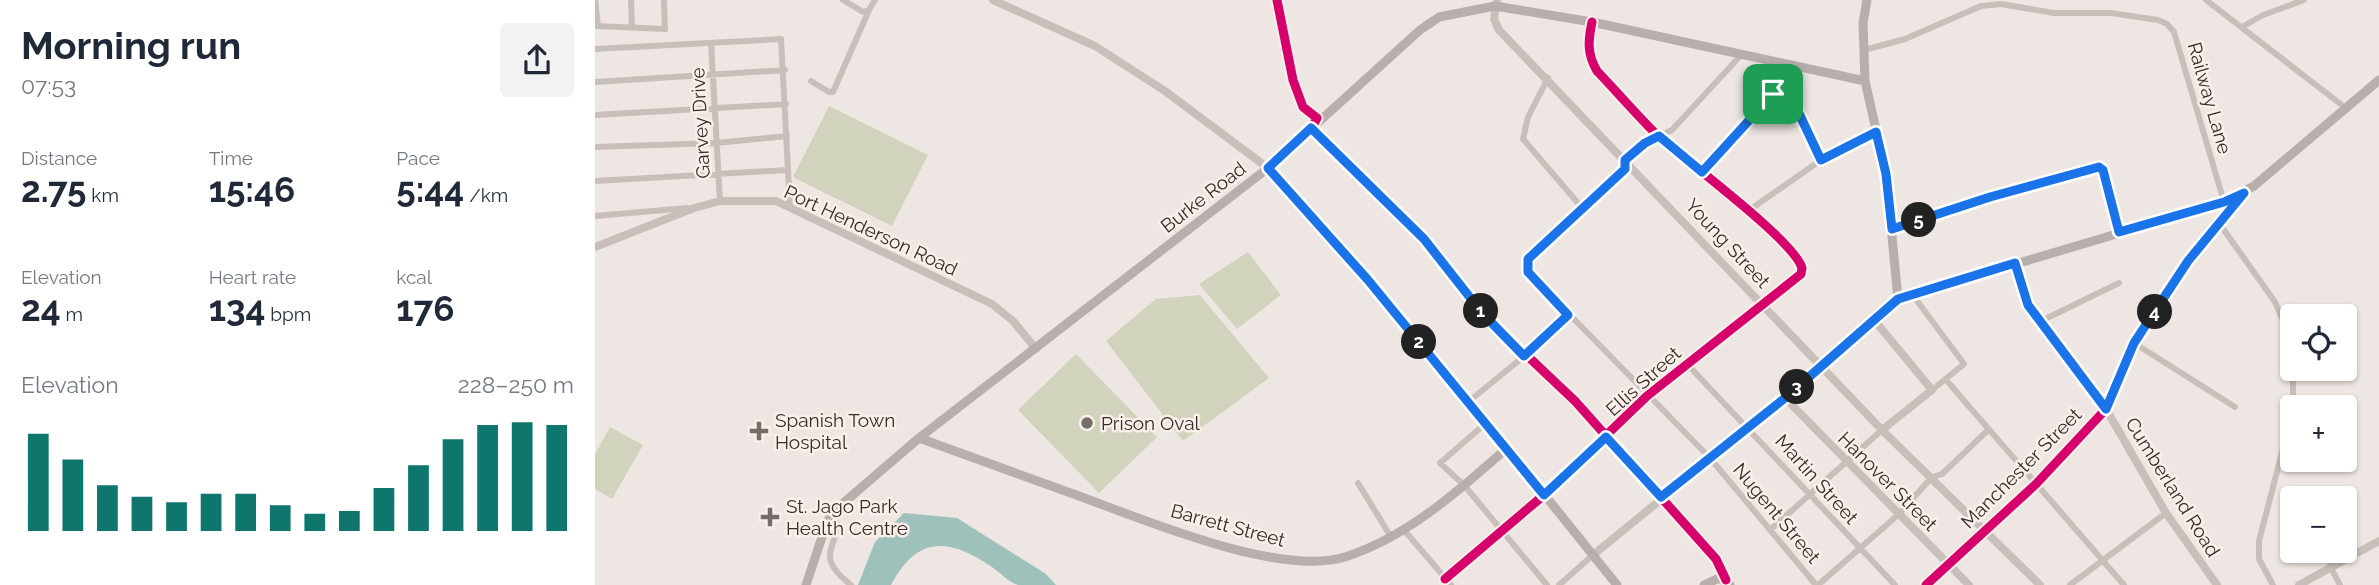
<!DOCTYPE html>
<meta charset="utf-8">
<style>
:root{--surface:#fff;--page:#f2f2f3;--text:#1f2937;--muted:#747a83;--accent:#0f766e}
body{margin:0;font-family:Raleway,sans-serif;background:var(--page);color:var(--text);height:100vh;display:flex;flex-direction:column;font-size:26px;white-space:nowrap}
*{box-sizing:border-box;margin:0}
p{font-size:23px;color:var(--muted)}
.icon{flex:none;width:38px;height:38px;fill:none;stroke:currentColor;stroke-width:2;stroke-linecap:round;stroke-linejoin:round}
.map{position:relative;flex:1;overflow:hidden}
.panel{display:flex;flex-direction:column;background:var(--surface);width:595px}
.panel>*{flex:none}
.buttons{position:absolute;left:1685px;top:304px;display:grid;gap:14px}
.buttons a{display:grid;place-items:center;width:77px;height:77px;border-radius:7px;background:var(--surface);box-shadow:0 2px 5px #0004;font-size:35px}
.pin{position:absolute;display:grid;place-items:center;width:60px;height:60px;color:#fff;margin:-30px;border-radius:14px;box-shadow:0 4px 10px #0006}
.km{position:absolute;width:35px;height:35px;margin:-18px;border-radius:50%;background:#222;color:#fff;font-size:19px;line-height:35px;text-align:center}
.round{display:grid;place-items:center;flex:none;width:74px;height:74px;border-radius:7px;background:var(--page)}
.headline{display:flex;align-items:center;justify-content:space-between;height:119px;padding:0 21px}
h1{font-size:38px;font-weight:700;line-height:52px}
.figures{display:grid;grid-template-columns:repeat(3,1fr);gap:10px;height:119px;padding:7px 21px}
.figures div{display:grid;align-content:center}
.figures b{font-size:35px;font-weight:700}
.figures small{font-size:19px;font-weight:400}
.figures p{font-size:19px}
.chart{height:196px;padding:14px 21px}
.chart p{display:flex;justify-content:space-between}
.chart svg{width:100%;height:126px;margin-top:7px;stroke:var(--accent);stroke-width:6}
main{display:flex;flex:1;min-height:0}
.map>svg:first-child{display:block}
.green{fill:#d2d3bc}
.water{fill:#9ec1bb}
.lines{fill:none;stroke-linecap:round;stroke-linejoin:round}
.minor{stroke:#c8bfbb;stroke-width:6}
.tertiary{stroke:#c8bfbb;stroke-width:8}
.secondary{stroke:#b8afac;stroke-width:9}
.cycleway-casing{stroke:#faf0ea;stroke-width:13}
.cycleway{stroke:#d6006c;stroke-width:9}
.route-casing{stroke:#fff;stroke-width:14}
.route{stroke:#1a73e8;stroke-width:9}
.poi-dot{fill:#786c6a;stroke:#faf0ea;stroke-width:2.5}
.labels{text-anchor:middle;stroke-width:5;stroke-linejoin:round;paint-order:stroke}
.street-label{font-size:19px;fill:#392b29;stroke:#faf0ea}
.poi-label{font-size:19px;fill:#392b29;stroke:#faf0ea;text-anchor:start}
</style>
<main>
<section class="panel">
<div class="headline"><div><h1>Morning run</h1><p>07:53</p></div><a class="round"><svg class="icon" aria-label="share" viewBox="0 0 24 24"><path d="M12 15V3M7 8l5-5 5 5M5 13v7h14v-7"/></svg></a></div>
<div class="figures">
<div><p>Distance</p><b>2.75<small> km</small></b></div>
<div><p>Time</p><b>15:46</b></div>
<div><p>Pace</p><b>5:44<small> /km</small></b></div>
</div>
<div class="figures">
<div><p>Elevation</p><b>24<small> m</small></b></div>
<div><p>Heart rate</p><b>134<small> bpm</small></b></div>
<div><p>kcal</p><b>176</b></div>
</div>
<div class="chart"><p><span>Elevation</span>228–250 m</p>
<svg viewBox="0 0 160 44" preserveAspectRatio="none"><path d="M5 44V10M15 44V19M25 44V28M35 44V32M45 44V34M55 44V31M65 44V31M75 44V35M85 44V38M95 44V37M105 44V29M115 44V21M125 44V12M135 44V7M145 44V6M155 44V7"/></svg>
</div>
</section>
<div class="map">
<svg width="1784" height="585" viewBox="0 0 1784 585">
<rect width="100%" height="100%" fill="#eee6e2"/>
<!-- green -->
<path class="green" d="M234,106l99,49 -36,71 -99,-49z
M653,252l33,43 -44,34 -38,-45z
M605,295l69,83 -86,63 -77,-100 50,-42z
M481,354l81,83 -58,56 -81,-83z
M15,427l33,18 -31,54 -17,-10v-35z"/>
<!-- water -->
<path class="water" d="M309,513l53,5 89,56 10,11c-12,0 -26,0 -38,0 -8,-2 -19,-13 -26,-18 -44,-30 -75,-31 -101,18h-33l17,-43z"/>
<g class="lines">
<!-- minor -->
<path class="minor" d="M0,0l3,26
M36,0l1,28
M248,0l20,12 6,-2 6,-10
M682,0l16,80 10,27 14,11 -5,10 112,111 59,75 92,87 141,158 10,21
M1611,0l141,109
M0,26l70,3 -1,-29
M1647,27l21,-12 41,-15
M116,43l9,158
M0,49l186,-10 9,169
M1269,50l41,-11 76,-33 20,-2 53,9h57l47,7 9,4 7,8 50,170
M1147,54l-70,76 -27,13 -20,17v9l-97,90v13l182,186 106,127
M953,78l-20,39 -5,22 60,70
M216,81l18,11h4l36,-82
M0,82l190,-12
M1178,94l22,11 26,55
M0,115l191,-11
M0,147l121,-4 71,-7
M1107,172l92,-106
M0,181l193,-11
M1153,211l73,-51 55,-28
M0,216l92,-8
M1624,223l56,79 11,25 7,37
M1297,229l98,-32 109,-30 4,3 16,62
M1317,294l52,70 -32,26
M1446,321l78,-38
M1539,343l101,64
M1092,364l208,221
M1352,381l177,204
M873,402l49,-40 51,-47
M1698,408v-39
M891,423l-46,40 24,22 83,100
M763,483l33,54
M238,512c15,33 -26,39 18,73
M809,530l47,55
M1175,530l112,-100
M1735,566l10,19
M850,579l99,-84 103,-99 154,-122 1,-6c-8,-28 -119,-109 -146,-134 -20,-20 -39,-42 -59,-63 -10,-17 -9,-30 -5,-49
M964,585l34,-30
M1223,585l81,-71 33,-37 10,-3 45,-43
M1331,585l110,-101 70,-75 28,-66 54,-82 55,-67
M1475,585l96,-72
M1678,585l-14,-26v-18l34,-131"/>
<!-- tertiary -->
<path class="tertiary" d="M398,0l102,46 70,45 103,77 100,112 139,168
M902,0l-3,19 5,11 383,400 158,155
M0,247l99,-39 26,-7h56l216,103 21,17 23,28
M1420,263l13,42 78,104 60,104 51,72
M1280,321l57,69 -50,40
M1190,398l184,187
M998,555l192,-157 113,-99
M1704,585l80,-44"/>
<!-- secondary -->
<path class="secondary" d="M1272,0l-4,23 2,58 21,93 12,125 326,-97 30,-16 125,-106
M324,438c54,20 107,39 160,58 66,24 199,81 266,61 63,-20 114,-67 162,-109l110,137
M211,585l21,-63 6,-10 86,-74 349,-270 152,-138 19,-13 56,-11 97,16 273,59
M1109,585l15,-7 11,7"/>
<!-- cycleway casing -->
<g class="cycleway-casing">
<path id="cycleway" d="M682,0l16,80 10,27 14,11 -5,10 112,111 59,75 92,87 141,158 10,21
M850,579l99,-84 103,-99 154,-122 1,-6c-8,-28 -119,-109 -146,-134 -20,-20 -39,-42 -59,-63 -10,-17 -9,-30 -5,-49
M1331,585l110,-101 70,-75 28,-66 54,-82 56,-68"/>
</g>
<!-- cycleway -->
<use href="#cycleway" class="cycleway"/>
</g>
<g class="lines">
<!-- route casing -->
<g class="route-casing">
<path id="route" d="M1178,94l22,11 26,55 55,-28 10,42 6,55 98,-32 109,-30 4,3 16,62 105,-30 20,-9 -56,68 -54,82 -28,66 -78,-104 -13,-42 -117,36 -113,99 -124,99 -55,-60 -62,58 -176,-215 -100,-112 43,-40 113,111 59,75 41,42 44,-41 -40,-43v-13l97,-90v-9l20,-17 14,-7 43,36z"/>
</g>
<!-- route -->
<use href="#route" class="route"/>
</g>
<!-- markers -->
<g class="poi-dot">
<circle cx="492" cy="423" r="7"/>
<path d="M160.5 420.5h7v7h7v7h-7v7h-7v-7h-7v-7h7z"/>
<path d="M171.5 506.5h7v7h7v7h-7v7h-7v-7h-7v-7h7z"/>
</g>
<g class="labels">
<!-- street labels -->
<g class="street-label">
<text transform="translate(1615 98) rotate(74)" y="7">Railway Lane</text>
<text transform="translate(105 123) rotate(-93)" y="7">Garvey Drive</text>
<text transform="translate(608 197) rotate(-38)" y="7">Burke Road</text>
<text transform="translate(276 230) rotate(25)" y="7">Port Henderson Road</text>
<text transform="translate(1133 243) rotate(47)" y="7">Young Street</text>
<text transform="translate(1048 381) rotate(-42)" y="7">Ellis Street</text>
<text transform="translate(1426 468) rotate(-45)" y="7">Manchester Street</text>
<text transform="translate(1222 479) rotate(48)" y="7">Martin Street</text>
<text transform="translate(1293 481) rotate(45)" y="7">Hanover Street</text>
<text transform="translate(1578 487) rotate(58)" y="7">Cumberland Road</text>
<text transform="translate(1182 513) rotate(50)" y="7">Nugent Street</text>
<text transform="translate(633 525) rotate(15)" y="7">Barrett Street</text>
</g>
<!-- poi labels -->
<g class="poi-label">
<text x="180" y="427">Spanish Town<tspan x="180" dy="22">Hospital</tspan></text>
<text x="506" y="430">Prison Oval</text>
<text x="191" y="513">St. Jago Park<tspan x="191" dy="22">Health Centre</tspan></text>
</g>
</g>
</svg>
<div class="buttons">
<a><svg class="icon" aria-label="locate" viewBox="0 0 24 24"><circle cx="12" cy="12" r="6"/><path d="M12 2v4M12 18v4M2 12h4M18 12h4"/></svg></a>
<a>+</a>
<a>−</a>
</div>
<div class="pin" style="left:1178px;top:94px;background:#1e9e55"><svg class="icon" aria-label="arrive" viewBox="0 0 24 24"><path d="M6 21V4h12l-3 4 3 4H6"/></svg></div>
<b class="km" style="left:886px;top:311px">1</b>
<b class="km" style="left:824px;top:342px">2</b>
<b class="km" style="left:1202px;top:387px">3</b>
<b class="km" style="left:1560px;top:312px">4</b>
<b class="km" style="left:1324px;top:220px">5</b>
</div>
</main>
